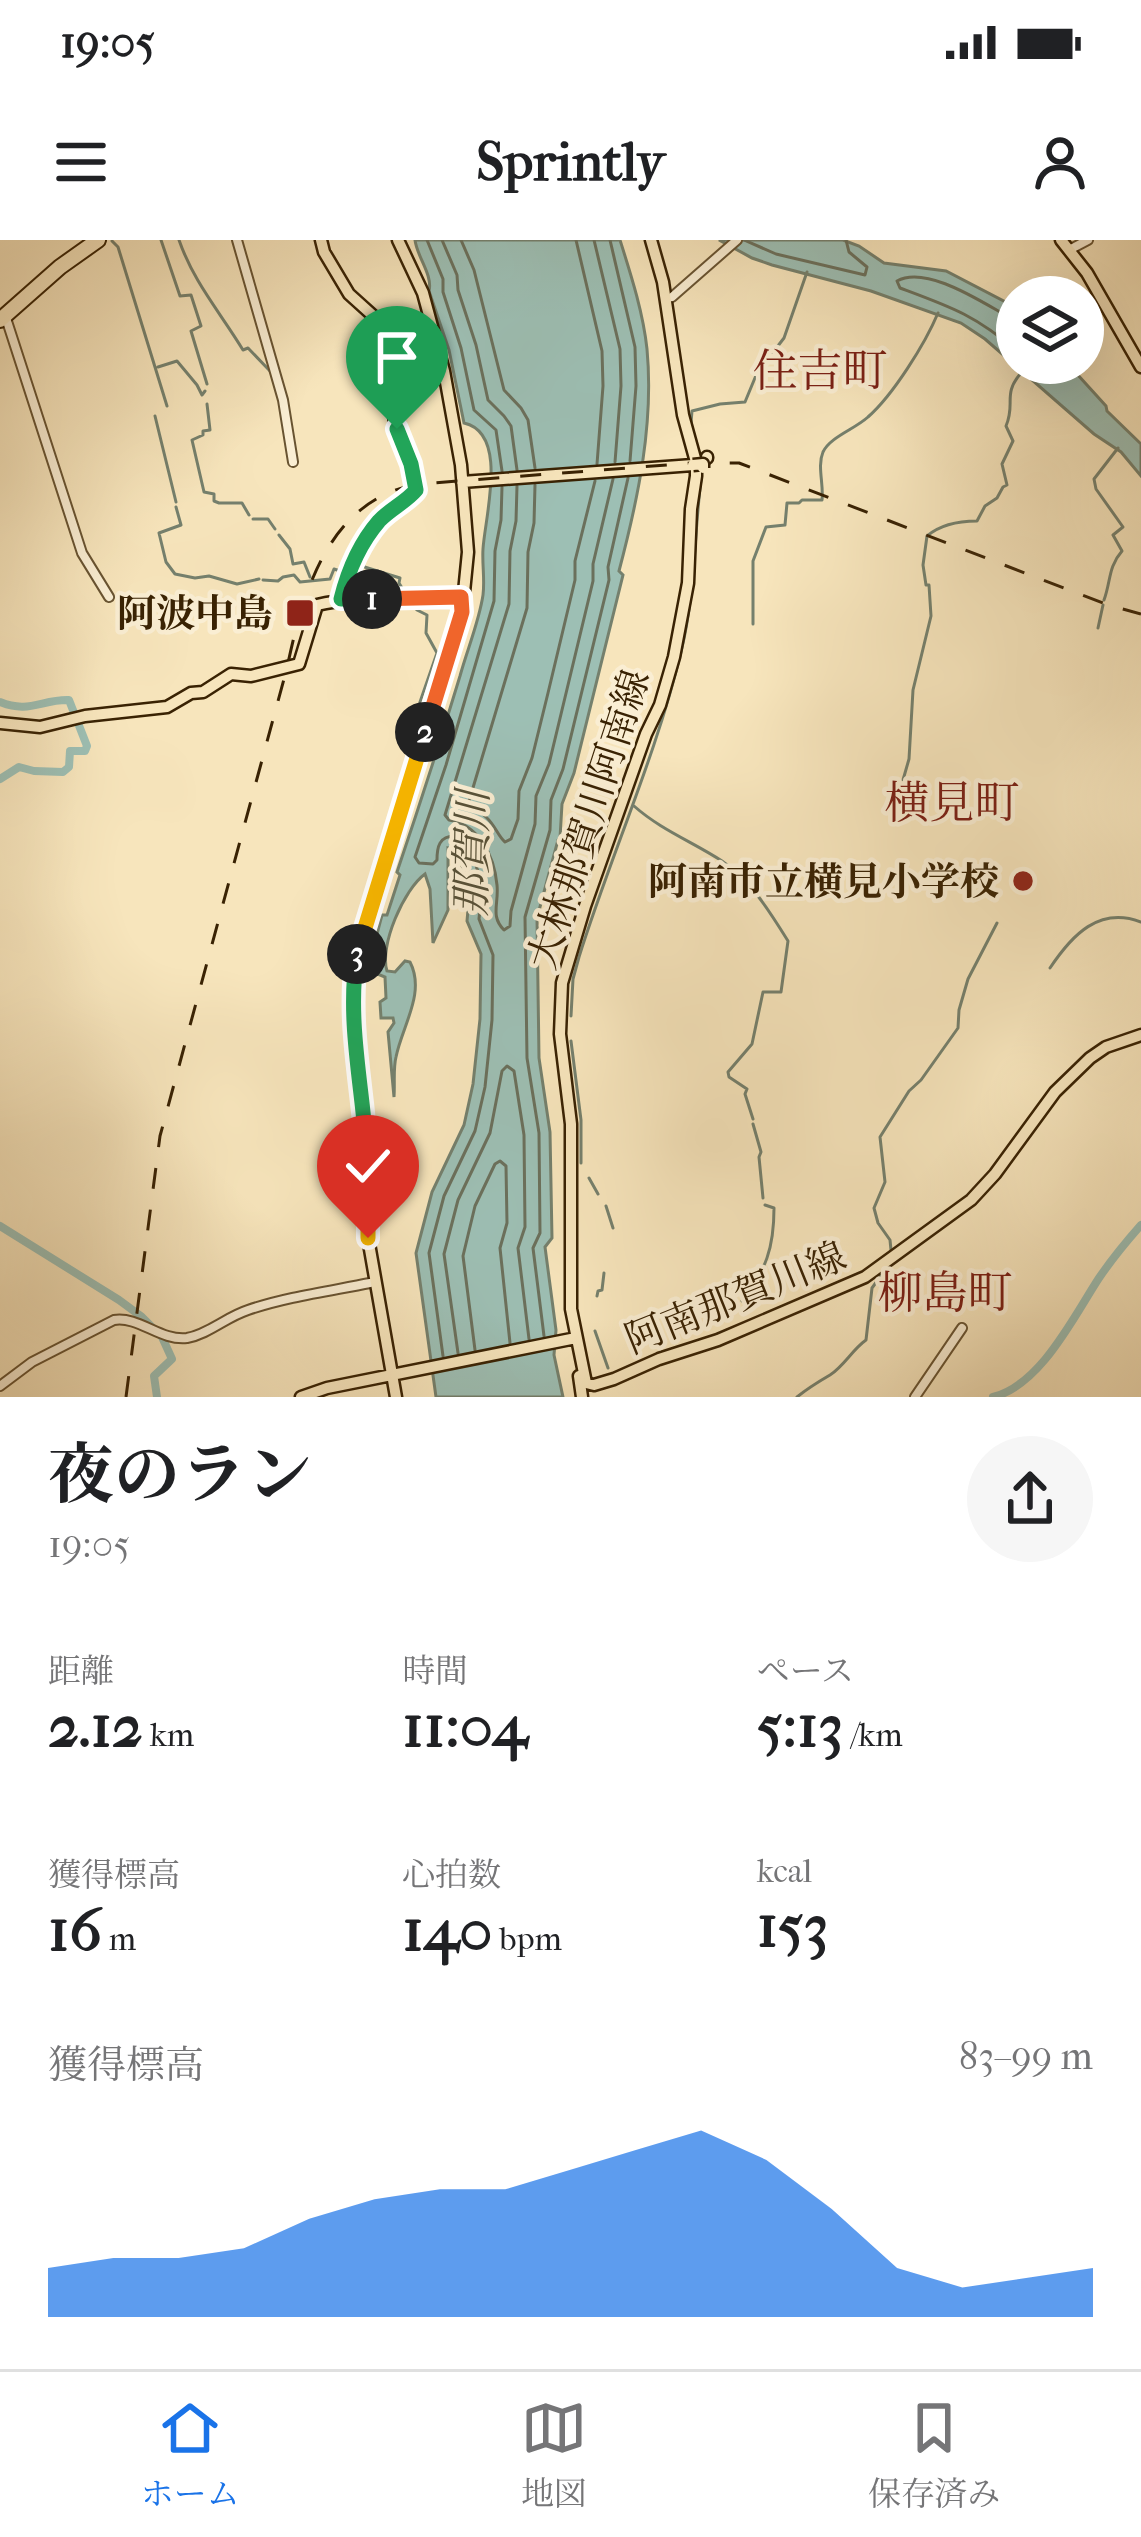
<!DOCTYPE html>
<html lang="ja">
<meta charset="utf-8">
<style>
:root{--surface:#fff;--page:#f6f6f6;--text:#202124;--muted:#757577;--line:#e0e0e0;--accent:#1a73e8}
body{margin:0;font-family:"IM FELL French Canon","Noto Serif JP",serif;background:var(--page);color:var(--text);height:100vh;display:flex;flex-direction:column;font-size:45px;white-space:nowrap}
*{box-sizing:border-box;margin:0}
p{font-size:39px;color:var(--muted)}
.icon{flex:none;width:66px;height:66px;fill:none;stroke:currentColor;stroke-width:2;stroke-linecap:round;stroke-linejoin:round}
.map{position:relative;height:1157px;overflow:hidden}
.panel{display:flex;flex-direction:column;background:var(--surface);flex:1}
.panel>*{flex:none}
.tools{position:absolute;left:996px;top:36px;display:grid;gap:24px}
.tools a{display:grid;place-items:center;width:108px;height:108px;border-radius:50%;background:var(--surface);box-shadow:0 12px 48px #0002;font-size:60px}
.pin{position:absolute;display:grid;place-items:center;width:102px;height:102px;color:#fff;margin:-123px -51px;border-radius:50% 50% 50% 0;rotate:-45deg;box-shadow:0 0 12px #0007}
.pin .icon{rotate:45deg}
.km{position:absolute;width:60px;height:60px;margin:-30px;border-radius:50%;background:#222;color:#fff;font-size:33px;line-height:60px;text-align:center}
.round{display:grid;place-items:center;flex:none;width:126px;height:126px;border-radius:63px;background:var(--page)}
.overview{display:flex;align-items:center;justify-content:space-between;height:204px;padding:0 48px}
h1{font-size:66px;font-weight:700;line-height:90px}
.figures{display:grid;grid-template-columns:repeat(3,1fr);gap:18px;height:204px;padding:12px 48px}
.figures div{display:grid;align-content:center}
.figures b{font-size:60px;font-weight:700}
.figures small{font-size:33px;font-weight:400}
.figures p{font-size:33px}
.chart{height:336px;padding:24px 48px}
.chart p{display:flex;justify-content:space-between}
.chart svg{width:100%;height:216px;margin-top:12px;fill:var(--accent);opacity:.7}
.status{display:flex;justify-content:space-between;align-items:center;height:84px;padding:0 60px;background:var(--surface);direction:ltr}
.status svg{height:33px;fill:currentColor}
header{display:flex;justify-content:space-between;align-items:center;height:156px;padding:0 48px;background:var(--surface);font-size:54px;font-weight:700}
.dock{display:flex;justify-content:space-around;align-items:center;height:168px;border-top:3px solid var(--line);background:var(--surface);font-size:33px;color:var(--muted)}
.dock a{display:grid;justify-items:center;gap:6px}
.dock .selected{color:var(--accent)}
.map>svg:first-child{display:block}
.water{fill:#9dbfb4;stroke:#75806d;stroke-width:3}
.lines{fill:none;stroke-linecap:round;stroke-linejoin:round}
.shore{stroke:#6b705c;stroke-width:3}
.stream{stroke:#75806d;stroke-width:3}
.river{stroke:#9dbfb4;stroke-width:8}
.minor-casing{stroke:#685331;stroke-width:12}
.major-casing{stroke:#392203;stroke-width:15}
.highway-casing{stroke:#392203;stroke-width:18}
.minor{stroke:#faeed3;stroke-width:8}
.major{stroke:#f7e5bc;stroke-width:10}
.highway{stroke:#f7e5bc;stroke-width:14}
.rail{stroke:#392203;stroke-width:3;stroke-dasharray:21 21;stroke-linecap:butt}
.major-bridge-casing{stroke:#392203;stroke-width:15;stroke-linecap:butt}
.major-bridge{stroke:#f7e5bc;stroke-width:10}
.split-1-casing{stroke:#fff;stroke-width:24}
.split-2-casing{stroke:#fff;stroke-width:24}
.split-3-casing{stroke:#fff;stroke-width:24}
.split-4-casing{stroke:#fff;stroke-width:24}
.split-5-casing{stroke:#fff;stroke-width:24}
.split-1{stroke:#22a559;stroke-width:15}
.split-2{stroke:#f0652b;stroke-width:15}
.split-3{stroke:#f5b400;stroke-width:15}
.split-4{stroke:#22a559;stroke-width:15}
.split-5{stroke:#f5b400;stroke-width:15}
.poi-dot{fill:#8f2418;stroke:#faeed3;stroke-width:4.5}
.labels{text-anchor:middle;stroke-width:9;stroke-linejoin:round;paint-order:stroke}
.poi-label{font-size:39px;font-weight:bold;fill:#392203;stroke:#faeed3;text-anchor:end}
.street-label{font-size:39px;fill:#392203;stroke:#faeed3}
.water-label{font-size:42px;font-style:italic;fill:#575138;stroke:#faeed3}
.quarter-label{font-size:45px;fill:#7a1f14;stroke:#faeed3}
</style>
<div class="status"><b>19:05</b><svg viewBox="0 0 49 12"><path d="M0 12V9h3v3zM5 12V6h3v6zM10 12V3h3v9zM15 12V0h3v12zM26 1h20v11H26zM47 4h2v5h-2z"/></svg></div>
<header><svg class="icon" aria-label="menu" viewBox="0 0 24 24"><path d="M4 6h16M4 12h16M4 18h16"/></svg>Sprintly<svg class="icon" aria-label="person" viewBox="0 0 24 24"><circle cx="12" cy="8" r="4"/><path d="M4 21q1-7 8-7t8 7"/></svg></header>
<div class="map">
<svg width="1141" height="1157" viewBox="0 0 1141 1157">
<rect width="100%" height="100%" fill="#f7e5bc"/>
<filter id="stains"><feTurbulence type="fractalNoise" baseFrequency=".00167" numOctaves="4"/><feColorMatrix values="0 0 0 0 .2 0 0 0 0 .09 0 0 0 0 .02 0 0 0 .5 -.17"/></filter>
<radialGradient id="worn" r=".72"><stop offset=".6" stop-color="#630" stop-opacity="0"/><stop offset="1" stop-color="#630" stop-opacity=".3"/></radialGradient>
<!-- water -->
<path class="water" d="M415,0h205c11,35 23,72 27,109 7,75 -9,150 -28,222l4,4 -49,198 -12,31 -2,34 -2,2 -21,78 2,140 11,74 2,106 -7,9 11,83 -2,25 9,42h-127l-20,-144 16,-61 32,-67 9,-41 7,-65 1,-65 -14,-33 3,-34 -14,-37 -8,-2v62l-15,33 -3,-54 -5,-15c-21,15 -46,72 -38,97l8,1 10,-11 5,1c16,31 -8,64 -14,95 -3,12 -1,27 -2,40l-6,-65 6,-9 -1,-5h-12l-1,-16 6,-4 -1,-21 -10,-4 -6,-9 13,-49h5l13,-40 -3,-3c22,-65 43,-130 63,-196 7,-26 19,-54 23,-81 2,-15 -1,-31 0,-46 2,-33 26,-116 -19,-126l-15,-73 -20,-59c4,-16 -12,-34 -14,-51z
M719,0h124l16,6 25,17 62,8 71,37v55h50l39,43 1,5 34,33v32l-20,-24 -27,-18 -109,-95 -24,-16 -90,-32 -99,-26 -20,-7z"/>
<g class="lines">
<!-- shore -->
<path class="shore" d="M427,0l16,39v13l18,56 13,62 22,20 6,41
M442,0l15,35 1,15 18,55 12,55 16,16 7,10 6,44
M461,0l13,30 30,120 17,18 7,12 7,48
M576,0l26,111 1,35 -6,78
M594,0l26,109 1,37 -6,76
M610,0l25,107 1,39 -6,75
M744,0l32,14 89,21 2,-8 -18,-15 -3,-12
M1017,77l-10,-1c-27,-15 -81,-51 -110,-35l3,7c51,19 75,27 117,63
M535,245l-1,38 -6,29 -1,56 -58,193c4,8 11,9 17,16 9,8 12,19 19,25l6,-3 7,-20 1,-28 13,-33 16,-65 27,-113v-19l20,-80
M517,246l-1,35 -6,30 -1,53 -64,211 4,5c30,5 45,35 48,65 2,19 -7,31 7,45l6,-4 1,-15 24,-87 1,-28 13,-32 44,-183v-17l20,-85
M544,1096l-11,-88 7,-15 -1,-100 -12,-75 -2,-141 25,-87 1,-30 12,-31 46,-189 -1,-13 20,-89
M475,1110l-12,-94 12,-50 20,-42 5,-3 6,5 1,57 -7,25 10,95
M458,1113l-14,-99 14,-54 32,-67 12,-62 5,-5 7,5 10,64 1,92 -7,21 11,91
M443,1116l-14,-103 15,-57 31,-65 10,-44 7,-67 1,-65 -14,-36 3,-32 -6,-22 -10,-22 -11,-7c-16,0 -18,11 -18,24l-4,4 -14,-1 -4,-6 31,-92 48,-164 1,-50 6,-31 1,-33"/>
<!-- stream -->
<path class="stream" d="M161,0l19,56 11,-1 10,31 -10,5 16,53
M179,0c15,43 41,72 64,110l5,-2 22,23
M112,1l6,6 49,159
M158,127l19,-6 20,24 5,10 3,-4
M207,164l3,26 -7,1v4l-11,5 12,52 10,2v7l5,2h23l7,12
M155,176l21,86
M691,183l1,-12 28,-7 25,-2 12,-29 27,-35 23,-66
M695,198l5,20
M176,267l5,18 -22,8 7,29 9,12 20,4 14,-2 28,8 22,-5
M253,279h15l7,10
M279,295l11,14 3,15 11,-2 6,15
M355,324l45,14 -1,5 8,13
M263,340l15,1 5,-4 11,-2 6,7 30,-3 4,-10 9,3 3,-9 4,-1
M1104,360c7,-19 4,-33 18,-49l-9,-16 10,-8 -27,-38 -2,-10 24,-31
M412,364l5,6 10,5 -1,18 11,20 -17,49
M753,384v-63l13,-34 19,-2 2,-22h12l3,-3h20c2,-15 -5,-34 1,-48 7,-15 32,-23 45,-35 25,-22 57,-73 70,-104
M1098,388l5,-23
M419,466v-1
M903,540l6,-21 4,-69 18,-74 -2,-31h-3l-3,-20 4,-29c13,-11 33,-15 50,-15l8,-15 12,-8 6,-11 4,-2 -5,-21 11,-23 -7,-15c10,-23 -4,-31 15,-53
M634,566c27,24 59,36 88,55 29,20 48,51 66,80l-7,51h-18l-11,52 -24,28 1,5 18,12 -2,5 8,25
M1050,728c22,-33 49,-62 91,-46
M571,776l2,-37 6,-22c32,-102 77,-201 102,-305 14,-57 13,-115 20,-173
M571,801l10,79v43
M753,884l8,28 -2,5 4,41
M589,938l9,16
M606,966l7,22
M891,1010l-1,-10 -12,-17 -4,-15 11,-26 -5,-45 29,-46 12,-11 37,-52 1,-18 9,-31 29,-56
M597,1056l1,-5 4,-1 2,-17
M742,1061c24,-31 32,-53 32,-93l-9,-3
M595,1091l13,37
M797,1157c11,-9 21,-15 33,-22 14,-9 22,-25 36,-35l6,-52 16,-22"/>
<!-- river -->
<path class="river" d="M0,462c29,12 42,-3 69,-2l18,46 -2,5h-15l-1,16 -6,5 -29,-1 -15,-4 -19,12
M0,986l119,74 23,17 20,20 10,22 -18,17 3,21
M993,1157c48,-12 81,-81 106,-119 13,-19 27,-36 42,-53"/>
<!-- minor casing -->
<g class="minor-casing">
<path id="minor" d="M237,0l46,160 10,62
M1069,10l19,-10
M672,57l65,-57
M5,75l77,238 27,44
M0,1146l32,-24 82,-42c25,-4 46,21 73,18 22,-4 39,-21 61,-28 38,-13 82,-19 122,-27
M915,1157l47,-69"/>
</g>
<!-- major casing -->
<g class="major-casing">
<path id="major" d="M321,0l3,12 25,42 41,37 -8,8 13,83 22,64 -2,7c-42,33 -61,53 -74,107
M651,0l12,42 20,133 13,47v14l-5,33 -3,74 -14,74 -14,48 -14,29 -61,172 -23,77 -2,51 11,90v185l15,74 8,2 20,-6 45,-20 59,-19 147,-63 106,-77 24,-26 60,-82 35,-34 16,-11 35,-12
M1061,0l26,33 54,94
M707,217v1
M462,242l231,-17
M0,483l40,4 45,-11 82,-9 24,-14 12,-1 28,-18 20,2 48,-12 18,-59c45,-11 93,-3 139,-10l5,2v6
M579,1136l3,21
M301,1157l26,-9 249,-50
M396,1157l-28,-159 -1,-99 -14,-106v-47l11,-63 39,-116 59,-195 6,-60 -7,-87 -17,-94 -21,-78 -25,-53"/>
</g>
<!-- highway casing -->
<g class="highway-casing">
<path id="highway" d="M0,80l60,-53 38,-27"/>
</g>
<!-- minor -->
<use href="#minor" class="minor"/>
<!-- major -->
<use href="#major" class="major"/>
<!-- highway -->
<use href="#highway" class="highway"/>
<!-- rail -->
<path class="rail" d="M126,1157l34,-261 127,-468c16,-77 42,-169 132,-184l273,-21h47l369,142 33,9"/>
<!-- major-bridge casing -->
<g class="major-bridge-casing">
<path id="major-bridge" d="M693,225l10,-1v4"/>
</g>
<!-- major-bridge -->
<use href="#major-bridge" class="major-bridge"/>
</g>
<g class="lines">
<!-- split-1 casing -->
<g class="split-1-casing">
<path id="split-1" d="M372,359h-31c7,-28 19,-56 38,-78 11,-12 27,-19 37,-31l-5,-26 -14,-35"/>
</g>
<!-- split-2 casing -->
<g class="split-2-casing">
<path id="split-2" d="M372,359l89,-2 1,15 -37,120"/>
</g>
<!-- split-3 casing -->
<g class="split-3-casing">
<path id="split-3" d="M357,714l68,-222"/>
</g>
<!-- split-4 casing -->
<g class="split-4-casing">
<path id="split-4" d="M357,714c-12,77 11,152 11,230"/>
</g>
<!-- split-5 casing -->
<g class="split-5-casing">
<path id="split-5" d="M368,944v54"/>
</g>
<!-- split-1 -->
<use href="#split-1" class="split-1"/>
<!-- split-2 -->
<use href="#split-2" class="split-2"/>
<!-- split-3 -->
<use href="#split-3" class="split-3"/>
<!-- split-4 -->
<use href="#split-4" class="split-4"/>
<!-- split-5 -->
<use href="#split-5" class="split-5"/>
</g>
<!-- markers -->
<g class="poi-dot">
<rect x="285" y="358" width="30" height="30" rx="6"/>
<circle cx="1023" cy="641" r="12"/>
</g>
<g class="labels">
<!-- poi labels -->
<g class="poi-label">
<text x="273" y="387">阿波中島</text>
<text x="999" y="655">阿南市立横見小学校</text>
</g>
<!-- street labels -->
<g class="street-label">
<text transform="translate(588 579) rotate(-72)" y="14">大林那賀川阿南線</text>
<text transform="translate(735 1057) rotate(-22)" y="14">阿南那賀川線</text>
</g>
<!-- water labels -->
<g class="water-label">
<text transform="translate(471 613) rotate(-89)" y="15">那賀川</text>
</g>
<!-- quarter labels -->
<g class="quarter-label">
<text x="820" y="146">住吉町</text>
<text x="952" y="578">横見町</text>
<text x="945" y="1068">柳島町</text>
</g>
</g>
<rect width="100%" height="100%" filter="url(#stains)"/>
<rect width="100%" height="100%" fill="url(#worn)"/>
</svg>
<div class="tools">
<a><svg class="icon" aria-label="layers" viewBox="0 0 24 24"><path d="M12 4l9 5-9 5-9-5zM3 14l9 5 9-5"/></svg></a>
</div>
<div class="pin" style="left:397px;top:189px;background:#1e9e55"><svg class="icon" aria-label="arrive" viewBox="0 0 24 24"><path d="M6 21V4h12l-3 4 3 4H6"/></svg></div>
<div class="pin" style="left:368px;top:998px;background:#d93025"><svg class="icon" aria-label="check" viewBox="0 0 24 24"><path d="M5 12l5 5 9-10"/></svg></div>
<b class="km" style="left:372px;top:359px">1</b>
<b class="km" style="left:425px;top:492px">2</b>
<b class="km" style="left:357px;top:714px">3</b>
</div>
<section class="panel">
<div class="overview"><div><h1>夜のラン</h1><p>19:05</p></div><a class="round"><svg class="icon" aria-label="share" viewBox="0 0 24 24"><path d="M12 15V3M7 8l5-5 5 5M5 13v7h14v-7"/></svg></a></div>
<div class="figures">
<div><p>距離</p><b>2.12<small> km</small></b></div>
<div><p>時間</p><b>11:04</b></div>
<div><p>ペース</p><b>5:13<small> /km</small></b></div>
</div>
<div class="figures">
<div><p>獲得標高</p><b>16<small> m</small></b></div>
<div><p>心拍数</p><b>140<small> bpm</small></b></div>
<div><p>kcal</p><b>153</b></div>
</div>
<div class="chart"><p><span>獲得標高</span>83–99 m</p>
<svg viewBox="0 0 160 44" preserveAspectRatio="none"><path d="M0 44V34L10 32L20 32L30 30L40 24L50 20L60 18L70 18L80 14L90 10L100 6L110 12L120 22L130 34L140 38L150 36L160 34V44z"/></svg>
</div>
</section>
<nav class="dock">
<a class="selected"><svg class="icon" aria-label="home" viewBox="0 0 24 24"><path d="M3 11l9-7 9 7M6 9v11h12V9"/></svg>ホーム</a>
<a><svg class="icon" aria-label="map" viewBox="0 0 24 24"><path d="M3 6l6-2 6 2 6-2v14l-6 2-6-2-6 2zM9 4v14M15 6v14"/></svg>地図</a>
<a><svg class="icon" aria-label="saved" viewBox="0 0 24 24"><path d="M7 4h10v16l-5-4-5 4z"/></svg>保存済み</a>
</nav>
